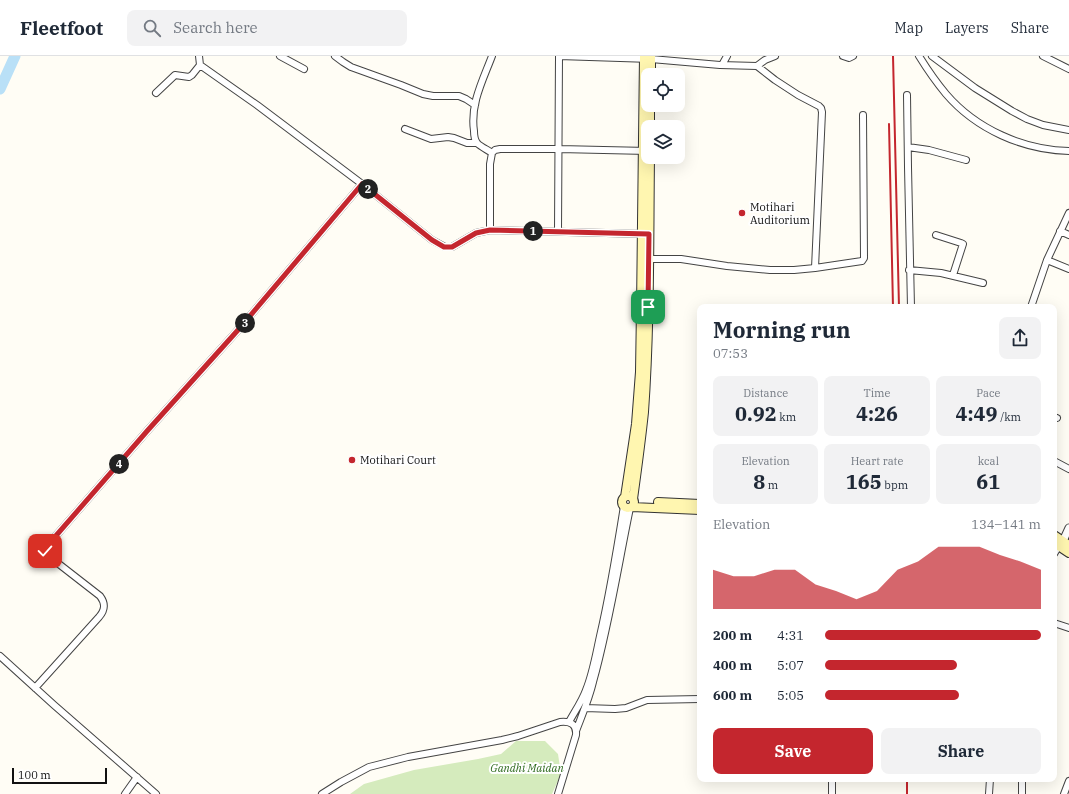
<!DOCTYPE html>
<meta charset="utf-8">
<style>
:root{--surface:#fff;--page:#f2f2f3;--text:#1f2937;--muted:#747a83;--line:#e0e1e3;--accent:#c4262e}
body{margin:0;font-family:"IBM Plex Serif",serif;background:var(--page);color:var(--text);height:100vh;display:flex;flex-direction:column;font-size:15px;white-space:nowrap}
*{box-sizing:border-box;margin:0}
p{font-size:13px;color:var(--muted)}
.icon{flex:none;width:22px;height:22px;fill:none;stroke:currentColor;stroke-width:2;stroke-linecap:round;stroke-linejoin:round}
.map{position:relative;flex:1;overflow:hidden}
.side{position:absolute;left:697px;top:248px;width:360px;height:478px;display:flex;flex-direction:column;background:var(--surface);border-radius:8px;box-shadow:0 4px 16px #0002}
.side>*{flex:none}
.tools{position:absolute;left:641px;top:12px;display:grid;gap:8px}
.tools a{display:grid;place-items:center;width:44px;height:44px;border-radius:8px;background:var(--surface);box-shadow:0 4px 16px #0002;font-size:20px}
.scale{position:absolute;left:12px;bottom:10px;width:95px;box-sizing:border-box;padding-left:4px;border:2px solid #111;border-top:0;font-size:11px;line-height:14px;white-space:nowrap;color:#111;-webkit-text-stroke:3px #fff;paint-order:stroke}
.pin{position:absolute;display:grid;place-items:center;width:34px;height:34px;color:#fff;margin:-17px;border-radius:8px;box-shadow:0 2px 6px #0006}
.km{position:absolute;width:20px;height:20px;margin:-10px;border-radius:50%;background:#222;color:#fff;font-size:11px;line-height:20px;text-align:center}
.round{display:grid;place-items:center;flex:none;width:42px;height:42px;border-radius:8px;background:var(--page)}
.head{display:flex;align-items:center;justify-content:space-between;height:68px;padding:0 16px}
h1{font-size:22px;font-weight:700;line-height:30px}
.figures{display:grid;grid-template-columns:repeat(3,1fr);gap:6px;height:68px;padding:4px 16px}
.figures div{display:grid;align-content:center;border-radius:8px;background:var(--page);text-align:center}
.figures b{font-size:20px;font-weight:700}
.figures small{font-size:11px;font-weight:400}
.figures p{font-size:11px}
.chart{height:112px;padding:8px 16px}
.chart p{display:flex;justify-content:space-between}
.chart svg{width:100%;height:72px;margin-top:4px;fill:var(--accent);opacity:.7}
.cta{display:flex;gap:8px;margin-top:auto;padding:8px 16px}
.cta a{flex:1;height:46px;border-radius:8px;background:var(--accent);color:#fff;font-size:16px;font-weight:700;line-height:46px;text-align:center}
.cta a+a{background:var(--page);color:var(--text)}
ul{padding:0 16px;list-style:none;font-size:13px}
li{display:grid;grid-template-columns:64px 48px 1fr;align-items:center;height:30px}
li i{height:10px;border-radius:5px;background:var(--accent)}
header{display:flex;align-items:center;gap:24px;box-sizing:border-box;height:56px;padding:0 20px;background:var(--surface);border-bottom:1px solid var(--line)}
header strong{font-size:19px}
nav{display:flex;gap:22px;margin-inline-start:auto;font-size:14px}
.search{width:280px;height:36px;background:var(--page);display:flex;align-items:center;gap:10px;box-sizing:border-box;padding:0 14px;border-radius:8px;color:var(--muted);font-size:15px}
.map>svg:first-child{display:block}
.green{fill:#d5ebbd}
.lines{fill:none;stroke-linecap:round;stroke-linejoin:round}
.river{stroke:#b9e0f7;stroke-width:11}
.minor-casing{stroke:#444;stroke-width:8}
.tertiary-casing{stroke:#444;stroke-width:9}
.secondary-casing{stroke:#333;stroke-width:10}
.minor{stroke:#fff;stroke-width:6}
.tertiary{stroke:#fff;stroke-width:7}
.secondary{stroke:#fff6b0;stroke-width:8}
.rail{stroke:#c4262e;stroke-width:2}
.route-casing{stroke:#fff;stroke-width:8}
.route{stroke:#c4262e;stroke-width:5}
.poi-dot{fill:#c4262e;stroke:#fff;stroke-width:1.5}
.labels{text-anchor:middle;stroke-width:4;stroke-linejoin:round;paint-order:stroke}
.poi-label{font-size:11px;fill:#111;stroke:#fff;text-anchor:start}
.park-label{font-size:11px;font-style:italic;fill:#2f6b1f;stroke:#fff}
</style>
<header>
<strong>Fleetfoot</strong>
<div class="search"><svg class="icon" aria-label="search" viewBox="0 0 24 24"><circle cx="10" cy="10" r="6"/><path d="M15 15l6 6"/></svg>Search here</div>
<nav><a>Map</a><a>Layers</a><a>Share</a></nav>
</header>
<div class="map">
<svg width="1069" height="738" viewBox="0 0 1069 738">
<rect width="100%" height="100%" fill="#fffdf5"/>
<!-- green -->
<path class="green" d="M516,685h29l13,13 3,20 -9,20h-202l14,-10 50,-14 64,-11 23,-5z"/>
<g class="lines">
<!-- river -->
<path class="river" d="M0,33l15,-33"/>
<!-- minor casing -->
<g class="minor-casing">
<path id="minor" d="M199,0l1,9 57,40 105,79 70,56 13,7h7l24,-14 14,-3 155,4
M280,0l24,13
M335,0l8,6 8,5 50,18 22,9 10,2h26l7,3 9,6
M492,0c-9,24 -22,48 -18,75 0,4 0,8 3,12 4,4 11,7 15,10
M559,0l92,3 69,6 37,1 18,14 23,15 21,11 2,2 1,4 -7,156
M843,0l6,2 4,-2
M919,0c8,13 17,26 27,38 30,35 77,56 123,57
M932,0l43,32 37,23 15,8 16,6 26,5
M1043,0l26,13
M722,9l5,-9
M757,10l8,-6 10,-4
M156,37l19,-18 14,2 3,-2 8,-10
M907,39l1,72 3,140
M405,73l26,10 17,-2 6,1 13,5h10
M908,91l21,3 37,10
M490,174v-66l2,-11 3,-3 5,-1h59l89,2
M558,175l1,-175
M1060,175l9,4
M936,179l25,8 2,1 -10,31
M649,203h32l46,7 43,4h24l21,-2 47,-7 2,-3 -1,-143
M1047,204l22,9
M909,214l32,3 42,10
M1031,251l16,-47 22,-47
M1054,361l3,1
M1054,405l15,8
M1054,498l6,-10
M1054,567l15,5
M0,600l54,49 102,89
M35,632l64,-71c6,-7 7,-13 1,-21l-54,-42 -1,-4 2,-4 101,-116 90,-100 124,-146
M585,652l30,1 11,-1 21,-8 53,-1
M569,666c6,-11 13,-21 17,-32 7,-17 10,-36 14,-54 10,-43 17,-86 24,-130
M576,675c6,-16 13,-32 17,-49 16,-57 25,-116 37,-174
M832,723v15
M1022,723v15
M125,738l12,-17
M322,738l19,-12 28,-15 39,-10 94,-17 16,-4 42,-14c10,-1 17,2 16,13l-18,59
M989,738l1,-15
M1064,738l5,-13"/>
</g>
<!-- tertiary casing -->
<g class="tertiary-casing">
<path id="tertiary" d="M1063,485l6,-13"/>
</g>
<!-- secondary casing -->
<g class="secondary-casing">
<path id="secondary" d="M651,19v-19
M650,71v-22
M622 446a6 6 0 1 1 12 0a6 6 0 1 1-12 0Z
M625,441l11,-73 4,-52 1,-64 3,-252
M633,443c4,-29 8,-58 11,-87 6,-85 5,-170 6,-255
M658,446l42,2
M632,451l68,3
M1054,479l15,10
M1054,487l15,10"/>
</g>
<!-- minor -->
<use href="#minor" class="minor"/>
<!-- tertiary -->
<use href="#tertiary" class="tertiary"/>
<!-- secondary -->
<use href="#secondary" class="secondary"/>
<!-- rail -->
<path class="rail" d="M893,0l6,251
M889,68l4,183
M907,723v15"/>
</g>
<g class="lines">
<!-- route casing -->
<g class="route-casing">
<path id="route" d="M45,495l2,-5 101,-116 90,-100 124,-146 70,56 12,7h8l24,-14 14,-3 159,4 -1,73"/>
</g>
<!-- route -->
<use href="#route" class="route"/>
</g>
<!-- markers -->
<g class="poi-dot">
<circle cx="742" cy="157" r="4"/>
<circle cx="352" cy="404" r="4"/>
</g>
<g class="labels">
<!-- poi labels -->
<g class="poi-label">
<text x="750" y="155">Motihari<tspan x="750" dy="13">Auditorium</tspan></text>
<text x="360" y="408">Motihari Court</text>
</g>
<!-- park labels -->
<g class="park-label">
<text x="527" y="716">Gandhi Maidan</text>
</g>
</g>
</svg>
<div class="tools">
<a><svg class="icon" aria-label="locate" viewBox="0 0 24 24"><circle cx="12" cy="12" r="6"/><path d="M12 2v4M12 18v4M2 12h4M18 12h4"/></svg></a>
<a><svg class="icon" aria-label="layers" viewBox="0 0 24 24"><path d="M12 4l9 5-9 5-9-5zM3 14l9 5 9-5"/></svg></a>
</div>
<div class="scale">100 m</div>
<div class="pin" style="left:648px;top:251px;background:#1e9e55"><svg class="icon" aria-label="arrive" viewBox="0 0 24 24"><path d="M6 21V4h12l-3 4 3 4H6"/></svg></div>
<div class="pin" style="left:45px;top:495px;background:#d93025"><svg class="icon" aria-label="check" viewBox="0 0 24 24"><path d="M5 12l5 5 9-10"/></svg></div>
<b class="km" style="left:533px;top:175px">1</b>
<b class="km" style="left:368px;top:133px">2</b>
<b class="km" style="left:245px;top:267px">3</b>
<b class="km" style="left:119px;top:408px">4</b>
<section class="side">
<div class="head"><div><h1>Morning run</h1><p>07:53</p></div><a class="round"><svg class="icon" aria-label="share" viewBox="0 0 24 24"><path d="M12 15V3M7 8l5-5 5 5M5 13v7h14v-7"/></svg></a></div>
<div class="figures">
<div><p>Distance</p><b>0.92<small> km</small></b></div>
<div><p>Time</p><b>4:26</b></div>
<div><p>Pace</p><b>4:49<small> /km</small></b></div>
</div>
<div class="figures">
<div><p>Elevation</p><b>8<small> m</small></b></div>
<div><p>Heart rate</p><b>165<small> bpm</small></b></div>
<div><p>kcal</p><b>61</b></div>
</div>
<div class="chart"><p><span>Elevation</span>134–141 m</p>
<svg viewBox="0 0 160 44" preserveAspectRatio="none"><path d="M0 44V20L10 24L20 24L30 20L40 20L50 29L60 33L70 38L80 33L90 20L100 15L110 6L120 6L130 6L140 11L150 15L160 20V44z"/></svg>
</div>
<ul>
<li><b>200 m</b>4:31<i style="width:100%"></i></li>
<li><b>400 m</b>5:07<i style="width:61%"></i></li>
<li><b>600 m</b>5:05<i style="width:62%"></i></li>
</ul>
<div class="cta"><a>Save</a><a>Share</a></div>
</section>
</div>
